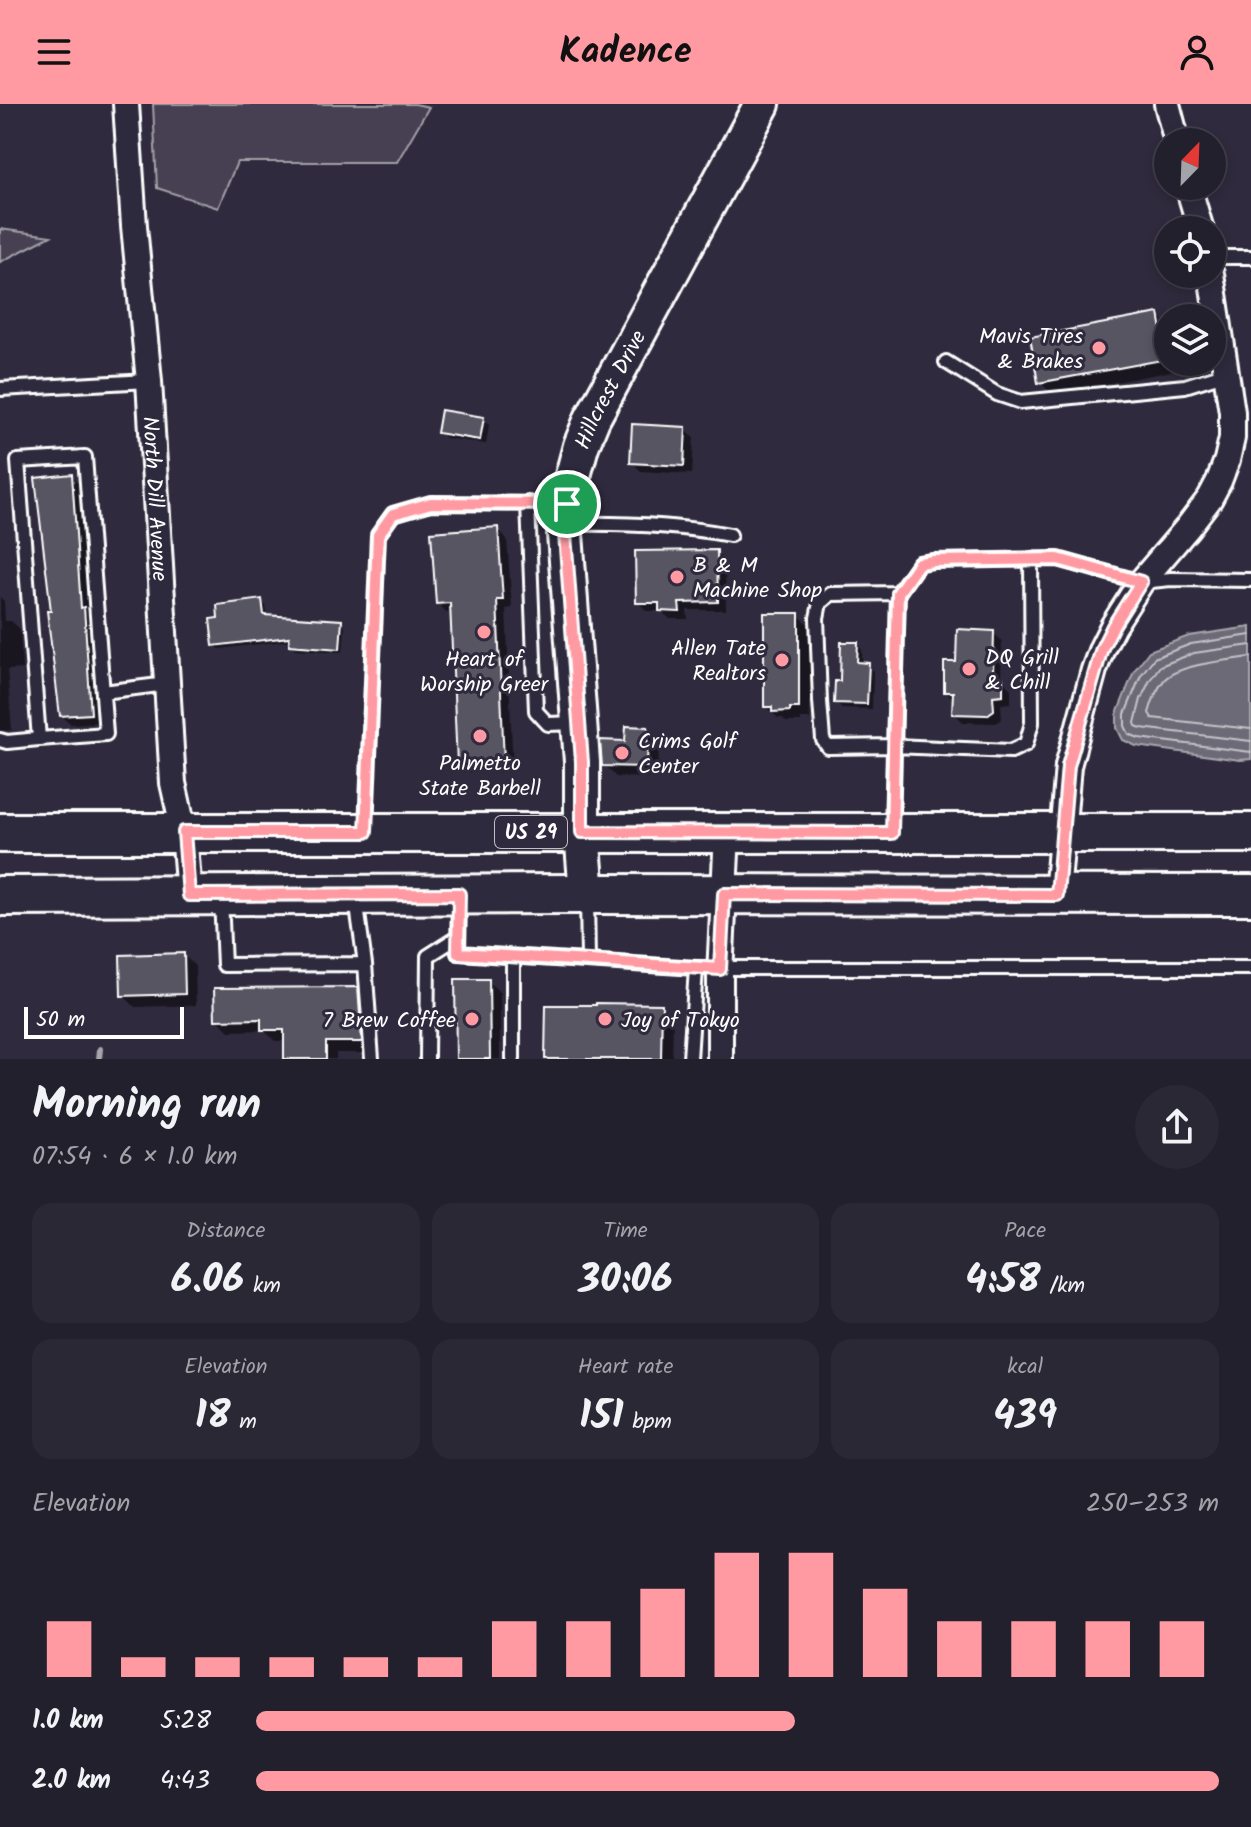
<!DOCTYPE html>
<meta charset="utf-8">
<style>
:root{--surface:#23202e;--page:#2b2836;--text:#f1f3f6;--muted:#a3a3aa;--line:#403e4a;--accent:#ff9aa2}
body{margin:0;font-family:Kalam,sans-serif;background:var(--page);color:var(--text);height:100vh;display:flex;flex-direction:column;font-size:30px;white-space:nowrap}
*{box-sizing:border-box;margin:0}
p{font-size:26px;color:var(--muted)}
.icon{flex:none;width:44px;height:44px;fill:none;stroke:currentColor;stroke-width:2;stroke-linecap:round;stroke-linejoin:round}
.map{position:relative;height:955px;overflow:hidden}
.sheet{display:flex;flex-direction:column;background:var(--surface);flex:1}
.sheet>*{flex:none}
.needle{width:52px;rotate:23deg}
.tools{position:absolute;left:1154px;top:24px;display:grid;gap:16px}
.tools a{display:grid;place-items:center;width:72px;height:72px;border-radius:50%;background:var(--surface);box-shadow:0 4px 12px #0003,0 0 0 2px var(--line);font-size:40px}
.scale{position:absolute;left:24px;bottom:20px;width:160px;box-sizing:border-box;padding-left:8px;border:4px solid #fff;border-top:0;font-size:22px;line-height:28px;white-space:nowrap;color:#fff;-webkit-text-stroke:6px #2f2a3d;paint-order:stroke}
.pin{position:absolute;display:grid;place-items:center;width:68px;height:68px;color:#fff;margin:-34px;border:4px solid #fff;border-radius:50%;box-shadow:0 2px 8px #0007}
.round{display:grid;place-items:center;flex:none;width:84px;height:84px;border-radius:42px;background:var(--page)}
.overview{display:flex;align-items:center;justify-content:space-between;height:136px;padding:0 32px}
h1{font-size:44px;font-weight:600;line-height:60px}
.metrics{display:grid;grid-template-columns:repeat(3,1fr);gap:12px;height:136px;padding:8px 32px}
.metrics div{display:grid;align-content:center;border-radius:20px;background:var(--page);text-align:center}
.metrics b{font-size:40px;font-weight:600}
.metrics small{font-size:22px;font-weight:400}
.metrics p{font-size:22px}
.chart{height:224px;padding:16px 32px}
.chart p{display:flex;justify-content:space-between}
.chart svg{width:100%;height:144px;margin-top:8px;stroke:var(--accent);stroke-width:6}
ul{padding:0 32px;list-style:none;font-size:26px}
li{display:grid;grid-template-columns:128px 96px 1fr;align-items:center;height:60px}
li i{height:20px;border-radius:10px;background:var(--accent)}
header{display:flex;justify-content:space-between;align-items:center;height:104px;padding:0 32px;background:var(--accent);color:#111;font-size:36px;font-weight:600}
.map>svg:first-child{display:block}
.green{fill:#464152;stroke:#a2a0a8;stroke-width:2}
.water{fill:#6d6a77;stroke:#a7a6ad;stroke-width:2}
.shadow{fill:#0007}
.lines{fill:none;stroke-linecap:round;stroke-linejoin:round}
.shore{stroke:#c5c3c9;stroke-width:2}
.stream{stroke:#a7a6ad;stroke-width:6}
.building{fill:#595564;stroke:#fff;stroke-width:2}
.lane-casing{stroke:#fff;stroke-width:18}
.street-casing{stroke:#fff;stroke-width:30}
.secondary-casing{stroke:#fff;stroke-width:40}
.primary-casing{stroke:#fff;stroke-width:44}
.lane{stroke:#2f2a3d;stroke-width:12}
.street{stroke:#2f2a3d;stroke-width:24}
.secondary{stroke:#2f2a3d;stroke-width:34}
.primary{stroke:#2f2a3d;stroke-width:38}
.route-casing{stroke:#fff;stroke-width:16}
.route{stroke:#ff9aa2;stroke-width:10}
.poi-dot{fill:#ff9aa2;stroke:#2f2a3d;stroke-width:3}
.labels{text-anchor:middle;stroke-width:6;stroke-linejoin:round;paint-order:stroke}
.shield{fill:#2f2a3d;stroke:#c1bfc5;stroke-width:2}
.shield-label{font-size:20px;font-weight:bold;fill:#fff}
.poi-label{font-size:22px;fill:#fff;stroke:#2f2a3d;text-anchor:start}
.street-label{font-size:22px;fill:#fff;stroke:#2f2a3d}
</style>
<header><svg class="icon" aria-label="menu" viewBox="0 0 24 24"><path d="M4 6h16M4 12h16M4 18h16"/></svg>Kadence<svg class="icon" aria-label="person" viewBox="0 0 24 24"><circle cx="12" cy="8" r="4"/><path d="M4 21q1-7 8-7t8 7"/></svg></header>
<div class="map">
<svg width="1251" height="955" viewBox="0 0 1251 955">
<rect width="100%" height="100%" fill="#2f2a3d"/>
<filter id="ink" filterUnits="userSpaceOnUse"><feTurbulence type="fractalNoise" baseFrequency=".0125" numOctaves="2"/><feDisplacementMap in="SourceGraphic" scale="16" xChannelSelector="R" yChannelSelector="G"/><feConvolveMatrix kernelMatrix="1 2 1 2 8 2 1 2 1" color-interpolation-filters="sRGB"/></filter>
<g filter="url(#ink)">
<!-- green -->
<path class="green" d="M153,0h262l14,3 -32,55h-160l-19,46 -61,-20z
M0,125l51,7 -51,26z"/>
<!-- water -->
<path class="water" d="M1251,523v132l-11,1 -104,-14 -13,-6 -6,-12v-14l17,-43 15,-20 40,-15z"/>
<!-- shadow -->
<path class="shadow" d="M1158,211l10,10v37h8l2,8 -126,24 -12,-12z
M483,315l6,6 -3,19 -41,-6 -5,-6z
M685,325l9,8 -2,37 -51,-3 -9,-9z
M71,372l9,9 9,130 3,3 7,104 -28,2 -9,-8 -9,-103z
M498,425l9,10 5,69 -6,1 7,162 -45,1 -9,-9 -7,-151 -5,1 -9,-10z
M716,448l9,9 1,49h-39l1,9h-18l-9,-8h-14l-9,-9z
M0,493l4,4 1,20h6l9,8 2,40 -15,1 5,60 -12,1z
M262,498l4,4 1,11 74,5 4,5 -2,25 -48,-3 -4,-5v-4l-72,9 -4,-4z
M798,511l12,11v93h-9v3h-15l-4,-4h-4l-12,-11z
M993,529l9,8 -1,39 10,9v14l-10,1 1,15 -6,4 -33,-1 -9,-9v-13l-8,-9 12,-27z
M857,540l5,6v15h6l5,5 -1,39 -30,-1 -6,-6z
M648,625l11,12 -1,37 -42,-1 -12,-12 23,-22z
M183,851l12,11 1,39 -61,2 -12,-12z
M488,877l12,12v66h-42z
M357,885l12,11 3,53h-36v6h-50v-18h-11l-11,-11 -35,1 -12,-12z
M661,902l12,12 -1,41h-125z"/>
<g class="lines">
<!-- shore -->
<path class="shore" d="M1251,531l-60,9 -37,14 -13,17 -16,39v12l4,8 10,4 112,14
M1251,541l-57,8 -34,13 -10,14 -9,19 -6,24 1,3 5,2 110,13
M1251,553c-21,3 -71,7 -86,22 -8,9 -13,23 -16,34l3,5 99,11"/>
<!-- stream -->
<path class="stream" d="M99,955l1,-10"/>
</g>
<!-- building -->
<path class="building" d="M1159,209l8,46 -129,24 -8,-46z
M441,306l43,7 -4,23 -43,-7z
M632,320l54,3 -2,39 -54,-3z
M72,370l9,134 3,-1 7,107 -31,2 -13,-105h4l-16,-133z
M498,423l5,73h-6l7,162 -47,2 -7,-161 -14,1 -5,-72z
M717,446l1,52 -39,1 1,9 -21,-1v-8h-23l-1,-52z
M262,495l2,16 78,5 -2,29 -51,-4v-8l-76,9 -3,-27 8,-1 -1,-13z
M764,509h35v95h-9v3l-18,1v-5h-8z
M957,525l37,2 -1,44 10,3v17l-10,1 1,14 -7,5 -35,-1 1,-22h-9v-30h12z
M841,538h17l-1,20 12,1 -2,41 -33,-1 1,-22h5z
M626,622l22,1 -1,40 -45,-1 -2,-26 25,1z
M184,849l1,41 -64,2 -1,-41z
M455,875h34l1,80h-34z
M358,883l4,55h-36v17h-42v-29h-23v-11l-46,1 -1,-32z
M596,899l66,1 -1,55h-116l1,-54h50z"/>
<g class="lines">
<!-- lane casing -->
<g class="lane-casing">
<path id="lane" d="M1212,153h39
M946,258l51,32 24,8 164,-16 42,-13
M0,285l149,-8
M85,353l21,277 -67,5 -21,-278z
M528,399l8,208 12,13 27,-1
M569,420c54,-1 108,1 161,11
M898,489l-67,1 -11,9 -3,15 3,83 3,39 5,7 66,-1 117,5 15,-7 6,-21 -1,-163
M103,588l64,-8
M0,636l7,2 32,-3
M366,725l12,-294 15,-21 38,-11 134,1
M892,726l6,-237 21,-30 14,-2 125,-2 83,23 30,-3 80,1
M587,793l1,63
M221,794l3,67 141,-1 -9,-65
M459,794l-1,55 238,15 -6,91
M365,860l7,95
M696,864h555
M427,955l1,-103 30,-19
M513,955v-102"/>
</g>
<!-- street casing -->
<g class="street-casing">
<g id="street">
<path id="s1" d="M126,0l8,122 15,155 24,402 11,49 5,63"/>
<path d="M1167,0l10,38"/>
<path d="M1188,82l13,44"/>
<path d="M1057,791l11,-129 26,-96 8,-22 11,-22 28,-44 47,-55 22,-29 9,-17 8,-21 5,-22v-26l-21,-138"/>
<path d="M720,955v-85l7,-142"/>
</g>
</g>
<!-- secondary casing -->
<g class="secondary-casing">
<g id="secondary">
<path id="s2" d="M587,790l-5,-62v-70l-17,-228 5,-47 11,-41 11,-27 170,-315"/>
</g>
</g>
<!-- primary casing -->
<g class="primary-casing">
<path id="primary" d="M0,729h1251
M0,792l587,-2 664,1"/>
</g>
<!-- lane -->
<use href="#lane" class="lane"/>
<!-- street -->
<use href="#street" class="street"/>
<!-- secondary -->
<use href="#secondary" class="secondary"/>
<!-- primary -->
<use href="#primary" class="primary"/>
</g>
</g>
<g class="lines" filter="url(#ink)">
<!-- route casing -->
<g class="route-casing">
<path id="route" d="M431,399l136,1 -2,30 17,228v70l310,1 6,-240 21,-30 14,-2 125,-2 83,23 -28,44 -11,22 -34,118 -11,129 -333,-1 -4,75 -262,-16 1,-59 -270,1 -5,-63h182l12,-297 15,-21z"/>
</g>
<!-- route -->
<use href="#route" class="route"/>
</g>
<!-- markers -->
<g class="poi-dot">
<circle cx="1099" cy="244" r="8"/>
<circle cx="677" cy="473" r="8"/>
<circle cx="484" cy="528" r="8"/>
<circle cx="782" cy="556" r="8"/>
<circle cx="969" cy="565" r="8"/>
<circle cx="480" cy="632" r="8"/>
<circle cx="622" cy="649" r="8"/>
<circle cx="472" cy="915" r="8"/>
<circle cx="605" cy="915" r="8"/>
</g>
<g class="labels">
<!-- shield labels -->
<rect class="shield" x="495" y="712" width="72" height="32" rx="6"/>
<g class="shield-label">
<text x="531" y="735">US 29</text>
</g>
<!-- poi labels -->
<g class="poi-label">
<text x="1083" y="239" text-anchor="end">Mavis Tires<tspan x="1083" dy="25">&amp; Brakes</tspan></text>
<text x="693" y="468">B &amp; M<tspan x="693" dy="25">Machine Shop</tspan></text>
<text x="766" y="551" text-anchor="end">Allen Tate<tspan x="766" dy="25">Realtors</tspan></text>
<text x="985" y="560">DQ Grill<tspan x="985" dy="25">&amp; Chill</tspan></text>
<text x="484" y="562" text-anchor="middle">Heart of<tspan x="484" dy="25">Worship Greer</tspan></text>
<text x="638" y="644">Crims Golf<tspan x="638" dy="25">Center</tspan></text>
<text x="480" y="666" text-anchor="middle">Palmetto<tspan x="480" dy="25">State Barbell</tspan></text>
<text x="456" y="923" text-anchor="end">7 Brew Coffee</text>
<text x="621" y="923">Joy of Tokyo</text>
</g>
<!-- street labels -->
<g class="street-label">
<text dy="8" stroke="none"><textPath href="#s2" startOffset="514">Hillcrest Drive</textPath></text>
<text dy="8" stroke="none"><textPath href="#s1" startOffset="396">North Dill Avenue</textPath></text>
</g>
</g>
</svg>
<div class="tools">
<a><svg class="needle" viewBox="-14 -14 28 28"><path d="M0-13l5 13h-10z" fill="#e53935"/><path d="M0 13l5-13h-10z" fill="#a3a3aa"/></svg></a>
<a><svg class="icon" aria-label="locate" viewBox="0 0 24 24"><circle cx="12" cy="12" r="6"/><path d="M12 2v4M12 18v4M2 12h4M18 12h4"/></svg></a>
<a><svg class="icon" aria-label="layers" viewBox="0 0 24 24"><path d="M12 4l9 5-9 5-9-5zM3 14l9 5 9-5"/></svg></a>
</div>
<div class="scale">50 m</div>
<div class="pin" style="left:567px;top:400px;background:#1e9e55"><svg class="icon" aria-label="arrive" viewBox="0 0 24 24"><path d="M6 21V4h12l-3 4 3 4H6"/></svg></div>
</div>
<section class="sheet">
<div class="overview"><div><h1>Morning run</h1><p>07:54 · 6 × 1.0 km</p></div><a class="round"><svg class="icon" aria-label="share" viewBox="0 0 24 24"><path d="M12 15V3M7 8l5-5 5 5M5 13v7h14v-7"/></svg></a></div>
<div class="metrics">
<div><p>Distance</p><b>6.06<small> km</small></b></div>
<div><p>Time</p><b>30:06</b></div>
<div><p>Pace</p><b>4:58<small> /km</small></b></div>
</div>
<div class="metrics">
<div><p>Elevation</p><b>18<small> m</small></b></div>
<div><p>Heart rate</p><b>151<small> bpm</small></b></div>
<div><p>kcal</p><b>439</b></div>
</div>
<div class="chart"><p><span>Elevation</span>250–253 m</p>
<svg viewBox="0 0 160 44" preserveAspectRatio="none"><path d="M5 44V27M15 44V38M25 44V38M35 44V38M45 44V38M55 44V38M65 44V27M75 44V27M85 44V17M95 44V6M105 44V6M115 44V17M125 44V27M135 44V27M145 44V27M155 44V27"/></svg>
</div>
<ul>
<li><b>1.0 km</b>5:28<i style="width:56%"></i></li>
<li><b>2.0 km</b>4:43<i style="width:100%"></i></li>
</ul>
</section>
